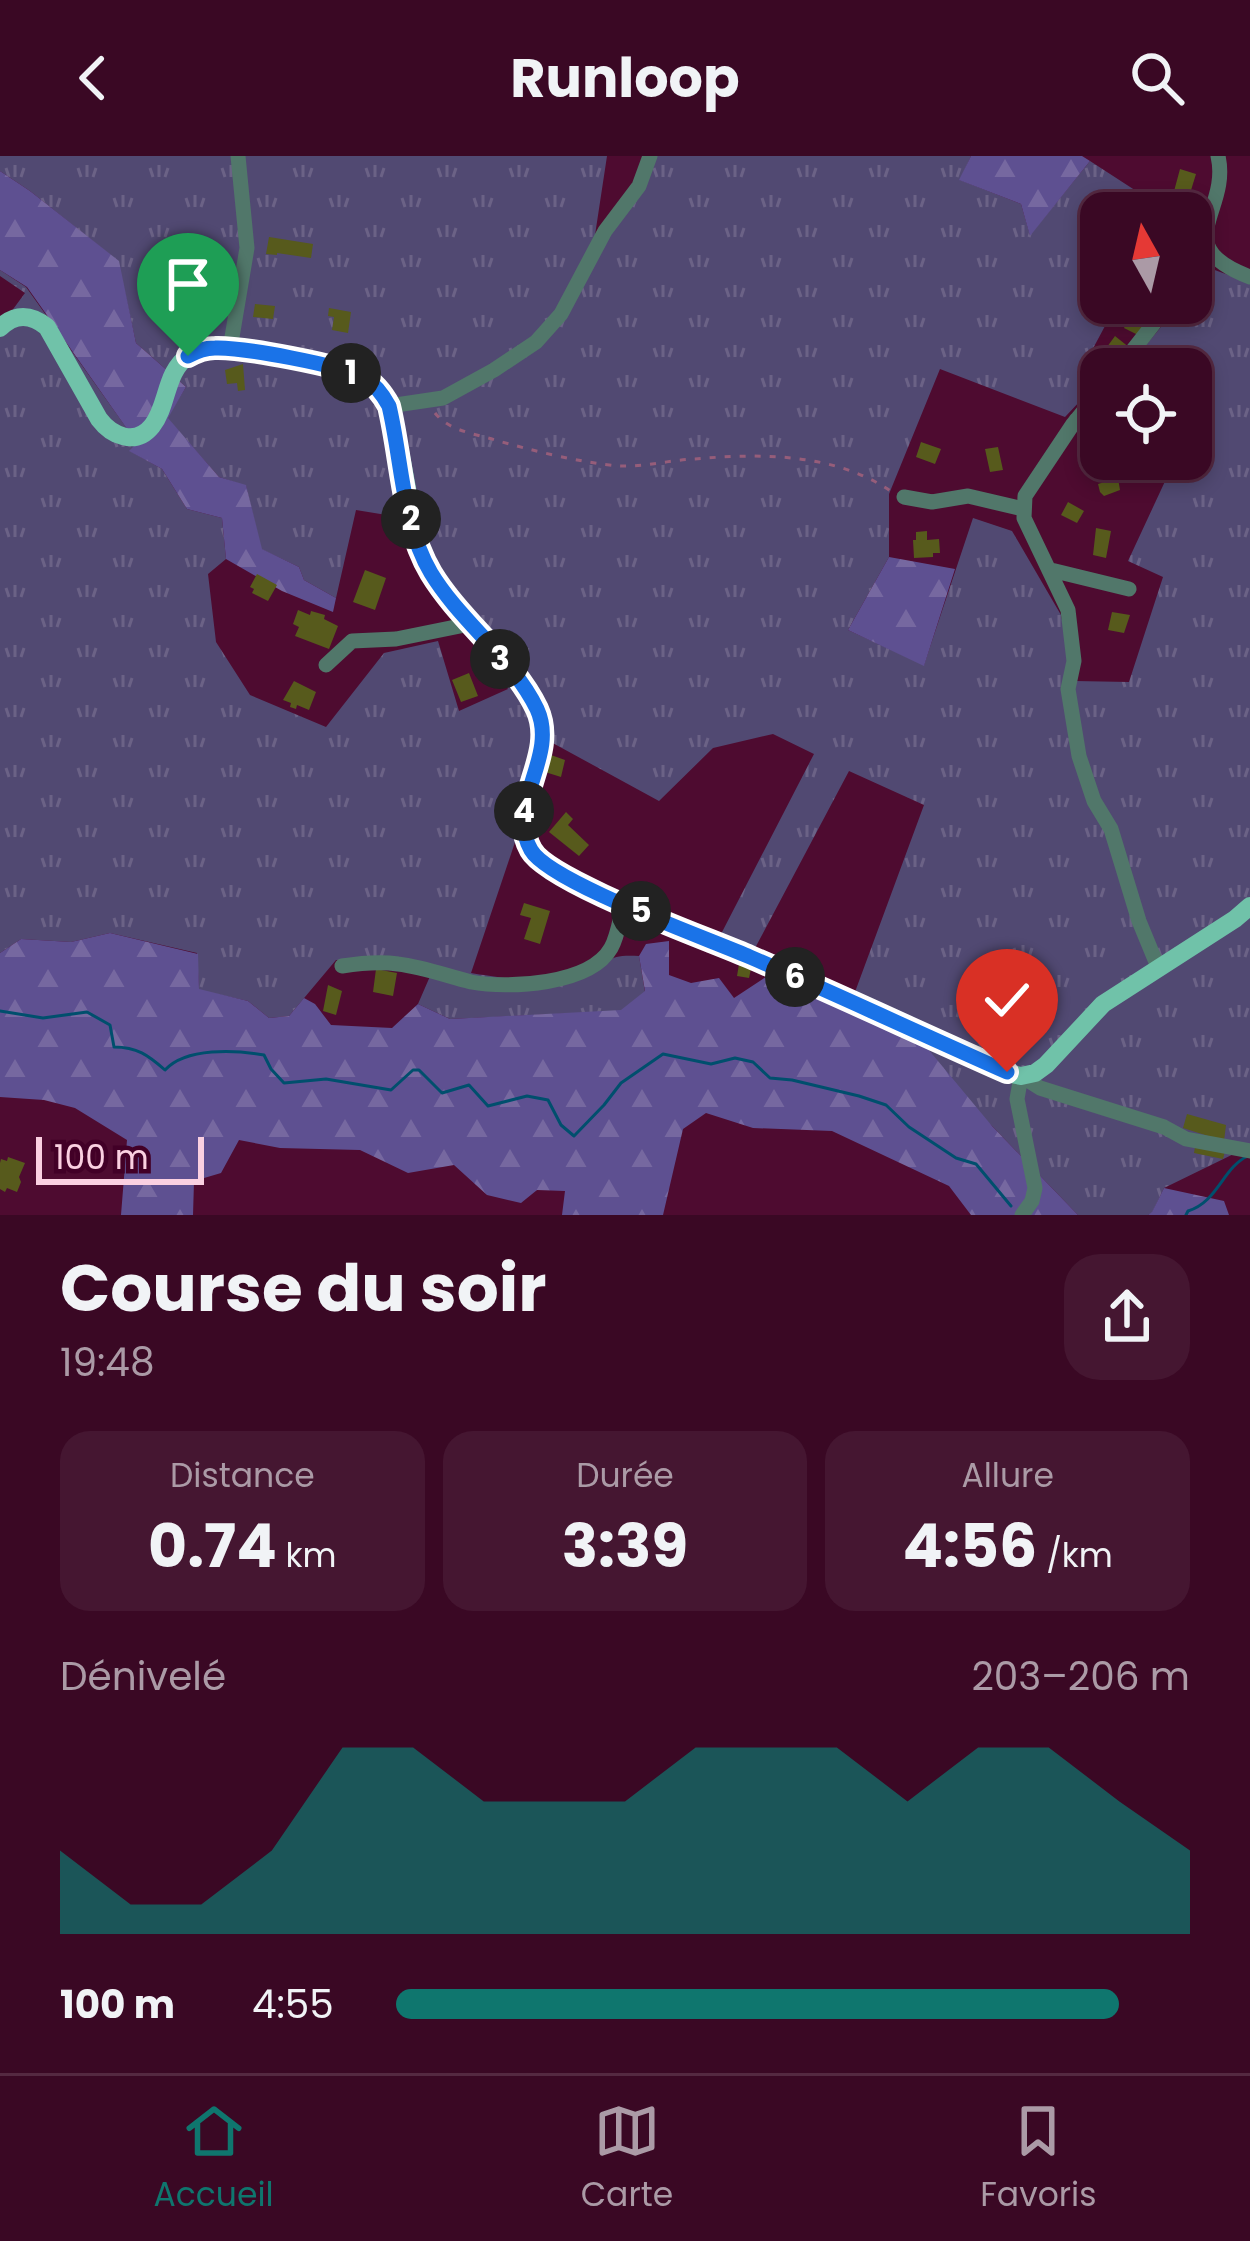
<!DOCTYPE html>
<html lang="fr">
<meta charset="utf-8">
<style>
:root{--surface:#3a0824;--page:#451631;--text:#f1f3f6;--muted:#ab9aa6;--line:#542941;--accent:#0f766e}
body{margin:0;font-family:Poppins,sans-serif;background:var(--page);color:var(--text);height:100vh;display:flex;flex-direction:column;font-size:45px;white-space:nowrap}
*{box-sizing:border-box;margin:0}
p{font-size:39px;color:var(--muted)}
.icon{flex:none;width:66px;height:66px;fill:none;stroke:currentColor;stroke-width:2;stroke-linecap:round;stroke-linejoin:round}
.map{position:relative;height:1059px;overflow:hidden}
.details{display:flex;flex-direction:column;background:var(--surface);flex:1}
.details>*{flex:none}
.needle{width:78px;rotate:352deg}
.controls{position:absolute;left:1080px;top:36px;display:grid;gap:24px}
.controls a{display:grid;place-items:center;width:132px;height:132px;border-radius:24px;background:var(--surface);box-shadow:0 6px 18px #0003,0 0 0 3px var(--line);font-size:60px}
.scale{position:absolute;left:36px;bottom:30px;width:168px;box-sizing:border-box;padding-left:12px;border:6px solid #fad0e1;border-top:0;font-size:33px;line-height:42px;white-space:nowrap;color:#fad0e1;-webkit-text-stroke:9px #420027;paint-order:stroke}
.pin{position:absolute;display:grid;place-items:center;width:102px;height:102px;color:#fff;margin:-123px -51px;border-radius:50% 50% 50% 0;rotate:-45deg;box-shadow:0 0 12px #0007}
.pin .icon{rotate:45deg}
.km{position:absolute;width:60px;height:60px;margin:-30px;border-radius:50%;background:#222;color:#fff;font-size:33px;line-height:60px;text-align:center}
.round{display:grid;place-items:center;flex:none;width:126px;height:126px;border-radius:36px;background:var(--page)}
.head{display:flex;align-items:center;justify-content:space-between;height:204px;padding:0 60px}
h1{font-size:66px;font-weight:700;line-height:90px}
.metrics{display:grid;grid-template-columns:repeat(3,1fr);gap:18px;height:204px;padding:12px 60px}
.metrics div{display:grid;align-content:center;border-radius:30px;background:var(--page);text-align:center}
.metrics b{font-size:60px;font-weight:700}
.metrics small{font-size:33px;font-weight:400}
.metrics p{font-size:33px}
.chart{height:336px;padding:24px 60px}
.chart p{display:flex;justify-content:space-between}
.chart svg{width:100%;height:216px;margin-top:12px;fill:var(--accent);opacity:.7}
ul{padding:0 60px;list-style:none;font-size:39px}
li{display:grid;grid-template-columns:192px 144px 1fr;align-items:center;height:90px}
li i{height:30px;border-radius:15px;background:var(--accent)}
header{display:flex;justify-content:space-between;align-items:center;height:156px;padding:0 60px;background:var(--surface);font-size:54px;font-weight:700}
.dock{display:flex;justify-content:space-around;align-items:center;height:168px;border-top:3px solid var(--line);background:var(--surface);font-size:33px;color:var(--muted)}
.dock a{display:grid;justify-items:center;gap:6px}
.dock .current{color:var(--accent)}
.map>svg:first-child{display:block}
.grass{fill:url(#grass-tufts)}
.forest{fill:url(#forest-firs)}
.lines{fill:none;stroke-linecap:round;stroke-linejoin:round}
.stream{stroke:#004f6d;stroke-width:3}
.building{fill:#575a1c}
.path{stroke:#965d7a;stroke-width:3;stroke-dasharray:6 9;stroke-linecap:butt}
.minor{stroke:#51776a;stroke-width:15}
.major{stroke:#70c2a9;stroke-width:18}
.route-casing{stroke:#fff;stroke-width:24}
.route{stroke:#1a73e8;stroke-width:15}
</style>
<header><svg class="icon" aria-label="back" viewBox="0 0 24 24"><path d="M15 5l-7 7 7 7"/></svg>Runloop<svg class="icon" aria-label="search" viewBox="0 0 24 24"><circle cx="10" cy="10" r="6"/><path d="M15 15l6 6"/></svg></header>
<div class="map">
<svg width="1250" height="1059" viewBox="0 0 1250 1059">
<defs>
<pattern id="grass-tufts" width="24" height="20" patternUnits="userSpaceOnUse" patternTransform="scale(3)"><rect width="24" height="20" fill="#514972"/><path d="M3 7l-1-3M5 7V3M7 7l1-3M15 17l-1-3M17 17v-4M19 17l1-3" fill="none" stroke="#6b6286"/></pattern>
<pattern id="forest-firs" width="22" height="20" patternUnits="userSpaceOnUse" patternTransform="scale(3)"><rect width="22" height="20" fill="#5e5091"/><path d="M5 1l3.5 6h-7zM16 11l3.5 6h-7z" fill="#7668a0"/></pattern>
</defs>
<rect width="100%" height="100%" fill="#4e0b30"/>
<!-- grass -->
<path class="grass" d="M0,0h607l-12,79 40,-51 8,-28h328l-11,24 61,24 9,31 60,-74 57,37 -8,15h-38v90h22l-18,23 -23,43 16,13 -33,35 -125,-48 -51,125v63l-41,73 76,35 49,-147 39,13 49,84 13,66 55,1 34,-105 -35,-16 46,-99 -3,-3h20v-90h-65l55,-66h10v-11l21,-23 38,14v863l-86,42 -12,25 -4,2h-70l-86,-89 -146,-123 9,-11 69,-187 -75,-34 -95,179 -34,-14 94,-182 -41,-20 -60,14 -54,53 -110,-60 -78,232c30,5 87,14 115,1 26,-12 20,-20 53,-18l6,36 -24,19 -171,8 -32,-15 13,-30 -35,-15 -60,1 -47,56 -20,2 -21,-17 -49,-11 -2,-37 -87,-20 -39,9 -50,-3 -21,14v-626l25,-34 -25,-17v-6l26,17 112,157 -8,7 32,18 25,40 35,9 4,41 -18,15 8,68 34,53 76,32 58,-74 54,-12 21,70 49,-22 -103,-171 -49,-8 -20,88 -32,-18 -5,-13 -38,-18 -15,-63 -27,-9 -52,-59 19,-31 -50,-44 -18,-82 -88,-70 -30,-20z"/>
<!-- forest -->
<path class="forest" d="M971,0h111l8,5 -60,75 -9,-32 -62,-24z
M0,15l30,20 89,70 17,82 50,44 -18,31 51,59 27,8 16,64 37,18 5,13 32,18 -3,14 -51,-21 -56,-32 -4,-41 -35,-9 -25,-40 -33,-18 8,-8 -110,-156 -27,-17z
M889,401l66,12 -31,97 -76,-36z
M110,777l88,21 1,35 49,12 21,17 20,-2 15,-18 11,6 16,21 61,3 26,-24 32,15 171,-9 24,-19 -6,-35 7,-12 23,-3v34l22,8 28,-5 15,20 41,-27 148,72 69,83 86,89h-107l-22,-29 -117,-55 -79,-3 -47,-15 -23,16 -20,86h-101l3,-24 -28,-1 -16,13 -34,-8 -33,-30 -46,8 -48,-23 -80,-2 -41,-8 -18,33 -27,8 -1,34h-72l6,-75 -52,-32 -31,-8 -44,-3v-144l21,-14 50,3z
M1164,1032l60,13 5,14h-81l4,-3z"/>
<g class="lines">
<!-- stream -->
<path class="stream" d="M0,855l43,7 44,-6 23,13 4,22c23,0 34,8 51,23 21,-23 71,-20 99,-15l7,14 13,14 42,-4 65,11 22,-20h6l23,23 27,-8 19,21 39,-10 21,4 13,25 13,11 30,-31 17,-22 42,-29 48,10 24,-6 18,4 17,16 22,2 67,16 27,9 23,22 47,31 20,6 35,42
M1186,1059l2,-4c30,-9 35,-44 60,-55"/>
</g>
<!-- building -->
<path class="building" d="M1180,13l16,5 -8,26 -15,-5z
M269,81l44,7 -2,14 -34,-5v2l-11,-1z
M255,148l20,2 -2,13 -20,-2z
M329,152l22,4 -3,21 -16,-3 2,-13 -6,-1z
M1130,159l18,10 -8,11 -16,-8z
M1115,180l15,12 -7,9 -16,-10z
M243,208l2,26 -7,1 -1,-8 -10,1 -2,-14z
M921,286l20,7 -6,15 -19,-7z
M998,291l5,23 -13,2 -5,-23z
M1101,293v10l3,4 -21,6 -3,-13z
M1118,322l2,12 -16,6 -4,-4 -2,-8z
M1068,346l16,9 -7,12 -16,-8z
M1096,372l15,3 -5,27 -13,-3z
M927,375v9l12,-1 1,14h-7v4l-19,1 -1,-18h3v-8z
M365,414l21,8 -11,32 -22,-8z
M257,418l20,11 -9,16 -16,-8 2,-4 -4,-2z
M298,454l12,5 1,-4 14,4 -1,4 14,7 -9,23 -34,-13 4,-9 -6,-3z
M1112,456l18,3 -6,18 -16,-3z
M469,517l9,23 -17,6 -9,-22z
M294,525l22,11 -7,18 -12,-5 -1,4 -6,-2 1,-4 -8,-3z
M551,599l14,5 -4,17 -16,-5z
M566,656l7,7 -5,6 21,20 -10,11 -30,-24z
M524,747l26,8 -10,33 -16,-5 7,-21 -11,-3z
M739,808h13l-3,14 -12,-2z
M376,813l21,4 -4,23 -20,-4z
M328,829l14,6 -6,24 -13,-4z
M963,831l16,4 -4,12 -16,-5z
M992,832l21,7 -8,24 -19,-4z
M1187,958l39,11 -2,16 -41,-13z
M1195,991l30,4 -2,8 -29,-6z
M8,1001l17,6 -6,14 2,5 -4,10 -10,-4 -2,4 -5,-3v-26l1,-4 6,2z"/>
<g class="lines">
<!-- path -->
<path class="path" d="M435,257c13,17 36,20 57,26 37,11 90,24 128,27 24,1 50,-6 75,-7 66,-6 141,-6 197,33"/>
<!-- minor -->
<path class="minor" d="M1218,0c13,56 -52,89 32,121
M1191,121l20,-23
M230,193l17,-101 -9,-92
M1118,213l52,-66
M1101,234l-28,34 -48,72 -1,22 44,92 6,51 -6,28 11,67 15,45 17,28 28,92 19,46
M389,250l54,-8 51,-28 42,-28 25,-28 44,-83 34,-45 11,-30
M1076,264l25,14
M904,341l28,5 36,-6 55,13
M1051,414l78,19
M326,509l26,-24 44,-2 74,-15
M342,810c19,-3 37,-5 56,-2 25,3 49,12 73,18 37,7 119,3 140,-34 7,-12 9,-30 13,-45
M1022,1059l10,-14 3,-13 -18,-89 4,-23 19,12 124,39 22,12 64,12"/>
<!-- major -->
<path class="major" d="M0,172c15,-15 31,-14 47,-1l52,92c12,16 36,28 53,7 17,-22 12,-53 37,-71 8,-5 17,-7 26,-7 28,-1 139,19 158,37 32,28 31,134 54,180 25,49 107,114 115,162 7,42 -35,82 -11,123 20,33 177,88 219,107 86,37 171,77 257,116l14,3 14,-3 11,-8 57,-61 132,-85 15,-13"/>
</g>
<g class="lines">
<!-- route casing -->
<g class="route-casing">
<path id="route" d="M188,200c9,-5 16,-8 27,-8 26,-1 126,17 149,30 11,6 19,17 25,28 13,54 13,118 42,167 29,48 82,86 106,136 22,48 -32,95 -6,141 18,32 178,89 219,107 86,37 171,77 257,115"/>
</g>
<!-- route -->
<use href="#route" class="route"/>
</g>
</svg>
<div class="controls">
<a><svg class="needle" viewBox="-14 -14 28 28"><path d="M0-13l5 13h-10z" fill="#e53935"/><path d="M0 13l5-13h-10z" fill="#ab9aa6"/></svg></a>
<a><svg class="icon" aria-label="locate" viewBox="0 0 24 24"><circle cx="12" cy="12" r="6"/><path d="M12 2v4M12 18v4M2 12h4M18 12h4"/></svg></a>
</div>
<div class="scale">100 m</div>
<div class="pin" style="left:188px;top:200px;background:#1e9e55"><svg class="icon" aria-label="arrive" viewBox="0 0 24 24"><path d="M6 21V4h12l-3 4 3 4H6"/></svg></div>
<div class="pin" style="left:1007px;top:916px;background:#d93025"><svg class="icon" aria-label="check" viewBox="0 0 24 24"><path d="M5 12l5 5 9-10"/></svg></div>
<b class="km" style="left:351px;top:217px">1</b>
<b class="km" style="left:411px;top:363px">2</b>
<b class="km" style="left:500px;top:503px">3</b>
<b class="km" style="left:524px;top:655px">4</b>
<b class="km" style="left:641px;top:755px">5</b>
<b class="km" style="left:795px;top:821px">6</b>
</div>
<section class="details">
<div class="head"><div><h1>Course du soir</h1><p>19:48</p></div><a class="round"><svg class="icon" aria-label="share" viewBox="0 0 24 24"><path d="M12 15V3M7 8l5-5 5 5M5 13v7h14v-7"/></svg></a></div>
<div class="metrics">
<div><p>Distance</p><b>0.74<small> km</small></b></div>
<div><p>Durée</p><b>3:39</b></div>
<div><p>Allure</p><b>4:56<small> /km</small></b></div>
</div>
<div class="chart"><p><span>Dénivelé</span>203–206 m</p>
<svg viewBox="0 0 160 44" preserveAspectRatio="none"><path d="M0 44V27L10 38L20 38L30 27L40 6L50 6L60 17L70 17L80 17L90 6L100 6L110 6L120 17L130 6L140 6L150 17L160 27V44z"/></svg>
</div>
<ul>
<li><b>100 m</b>4:55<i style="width:91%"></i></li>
</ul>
</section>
<nav class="dock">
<a class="current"><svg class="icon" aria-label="home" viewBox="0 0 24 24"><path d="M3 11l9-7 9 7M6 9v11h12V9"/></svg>Accueil</a>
<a><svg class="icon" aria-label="map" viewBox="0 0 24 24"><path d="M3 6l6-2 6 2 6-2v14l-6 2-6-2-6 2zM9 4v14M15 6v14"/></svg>Carte</a>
<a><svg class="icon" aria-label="saved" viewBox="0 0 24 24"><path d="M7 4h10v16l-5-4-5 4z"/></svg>Favoris</a>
</nav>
